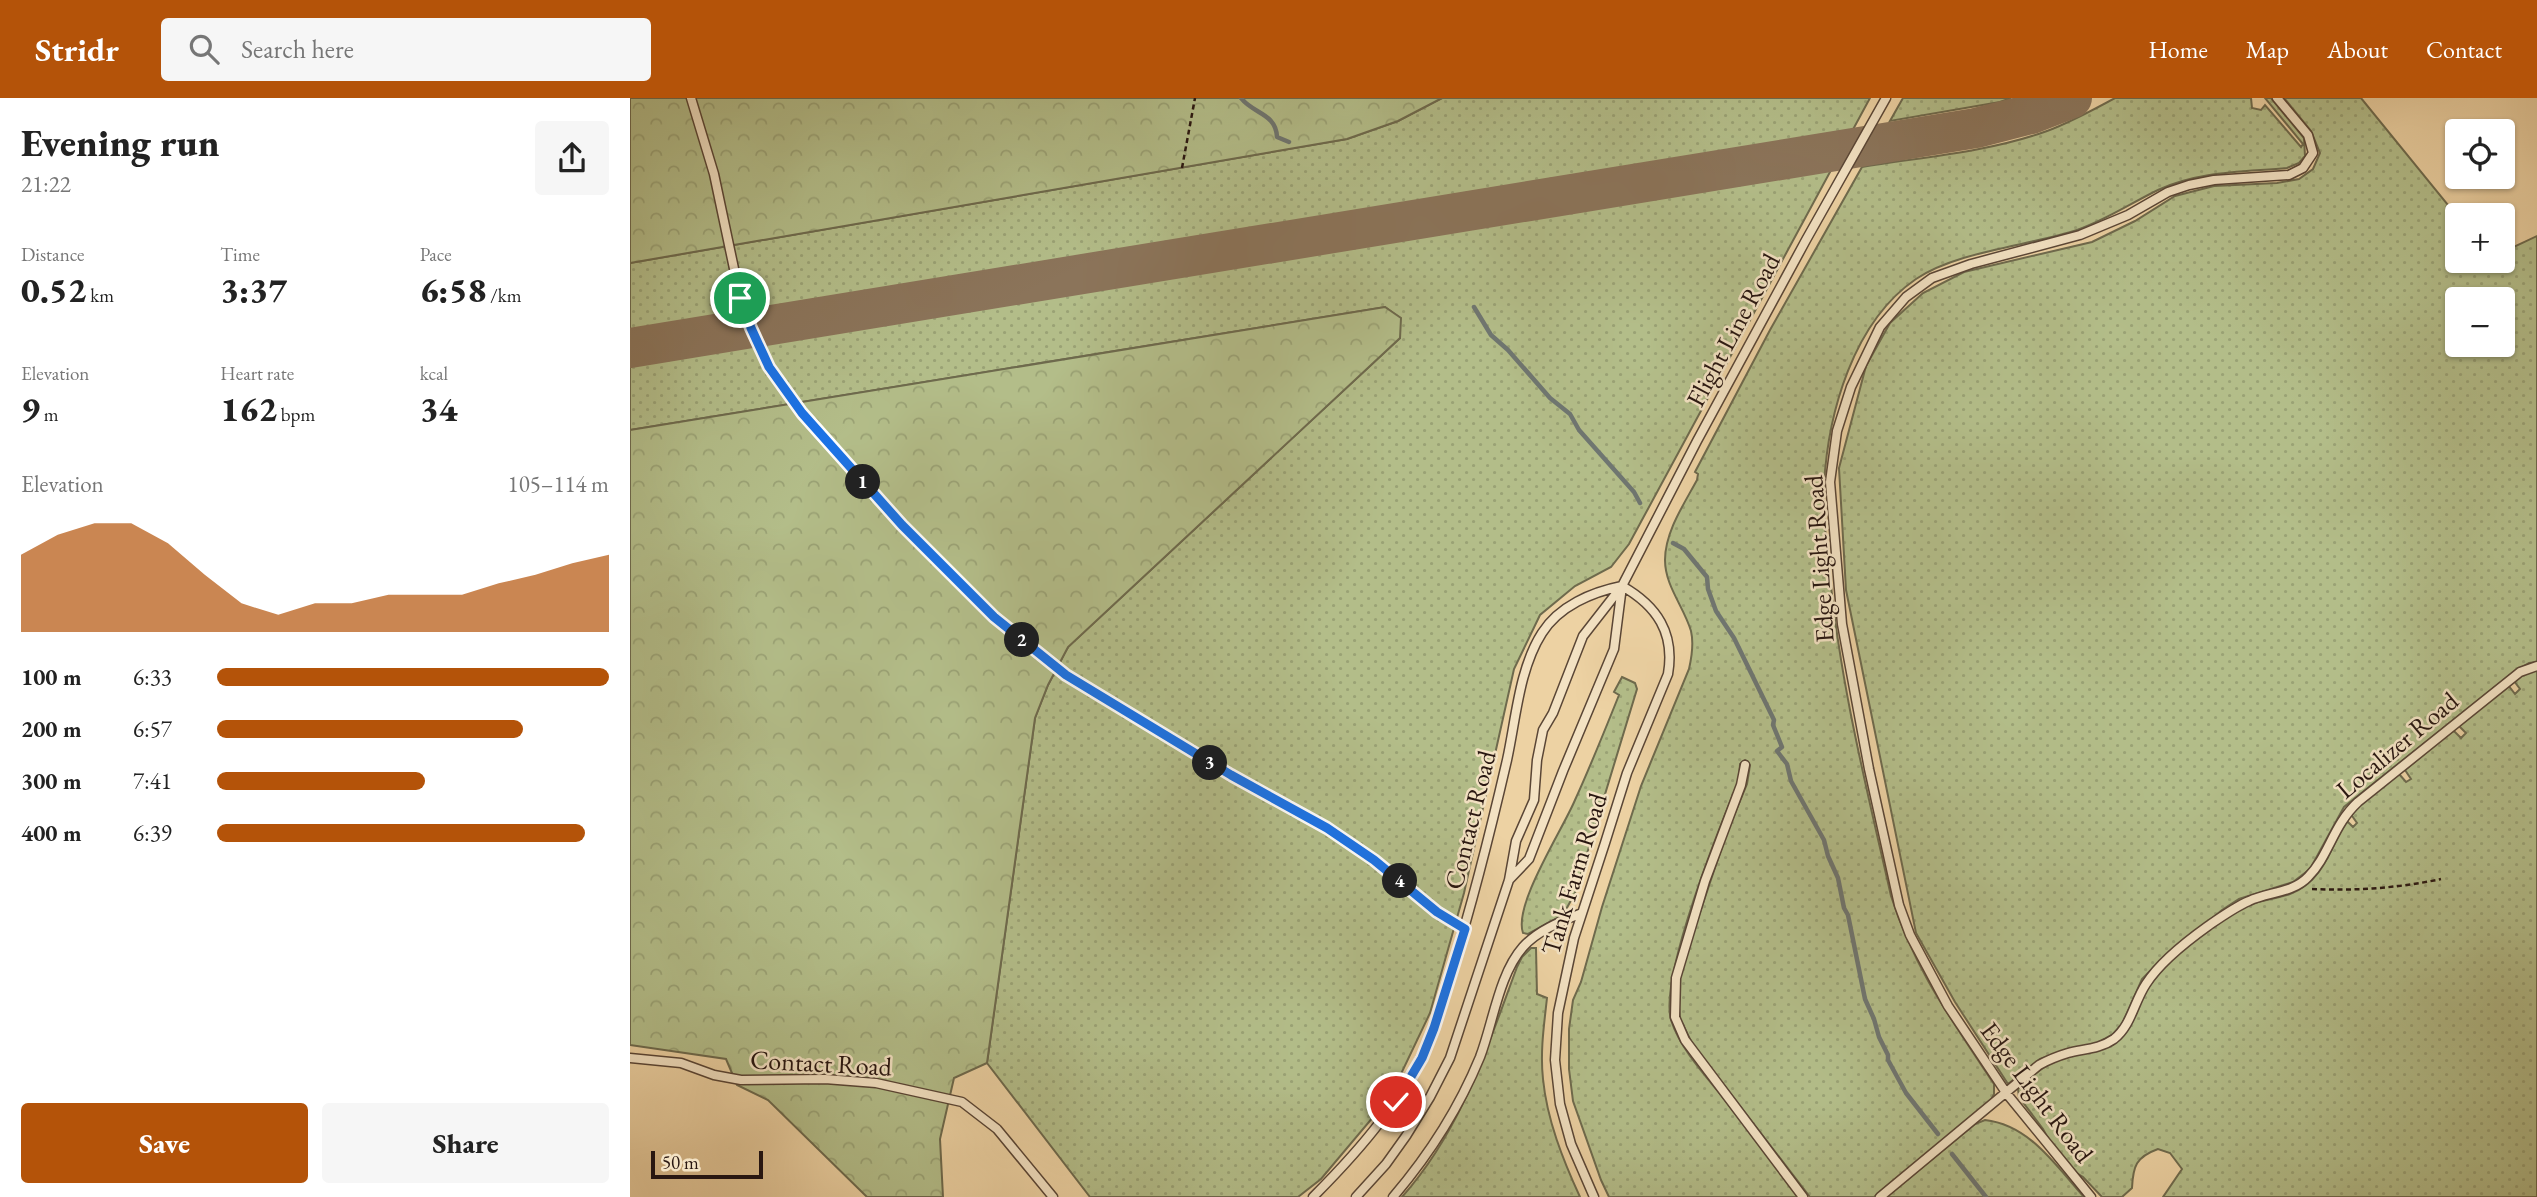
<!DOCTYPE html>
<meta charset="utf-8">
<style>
:root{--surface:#fff;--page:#f6f6f6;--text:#222;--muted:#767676;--accent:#b45309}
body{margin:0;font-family:"EB Garamond",serif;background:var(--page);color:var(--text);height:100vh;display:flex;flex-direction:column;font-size:26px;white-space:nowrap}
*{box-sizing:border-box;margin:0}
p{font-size:23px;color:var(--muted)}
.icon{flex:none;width:38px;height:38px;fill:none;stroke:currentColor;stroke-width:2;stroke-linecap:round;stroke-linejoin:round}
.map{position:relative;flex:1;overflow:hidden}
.drawer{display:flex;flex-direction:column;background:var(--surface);width:630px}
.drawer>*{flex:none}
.fabs{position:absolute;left:1815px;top:21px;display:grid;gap:14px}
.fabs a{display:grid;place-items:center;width:70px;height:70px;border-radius:7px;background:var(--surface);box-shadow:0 2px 5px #0004;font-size:35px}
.scale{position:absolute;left:21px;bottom:18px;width:112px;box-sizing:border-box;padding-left:7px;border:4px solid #291711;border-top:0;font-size:19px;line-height:24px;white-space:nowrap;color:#291711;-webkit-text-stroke:5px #f3e2c3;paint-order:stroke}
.pin{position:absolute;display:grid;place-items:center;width:60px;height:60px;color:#fff;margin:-30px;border:4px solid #fff;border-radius:50%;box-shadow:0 2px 7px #0007}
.km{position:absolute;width:35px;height:35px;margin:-18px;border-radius:50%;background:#222;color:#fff;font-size:19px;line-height:35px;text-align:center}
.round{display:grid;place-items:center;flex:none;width:74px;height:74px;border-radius:7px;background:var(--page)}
.headline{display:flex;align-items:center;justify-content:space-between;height:119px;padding:0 21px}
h1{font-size:38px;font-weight:800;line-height:52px}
.stats{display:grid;grid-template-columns:repeat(3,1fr);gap:10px;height:119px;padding:7px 21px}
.stats div{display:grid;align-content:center}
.stats b{font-size:35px;font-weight:800}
.stats small{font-size:19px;font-weight:400}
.stats p{font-size:19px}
.chart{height:196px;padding:14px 21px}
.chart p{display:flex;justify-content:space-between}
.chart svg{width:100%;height:126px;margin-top:7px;fill:var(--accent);opacity:.7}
.primary-button{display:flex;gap:14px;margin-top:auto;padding:14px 21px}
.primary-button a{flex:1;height:80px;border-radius:7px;background:var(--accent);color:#fff;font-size:28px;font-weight:800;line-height:80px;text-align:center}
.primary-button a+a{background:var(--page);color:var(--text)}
ul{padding:0 21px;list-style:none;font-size:23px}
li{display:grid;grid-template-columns:112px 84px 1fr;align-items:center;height:52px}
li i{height:18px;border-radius:9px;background:var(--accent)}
header{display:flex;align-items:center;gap:42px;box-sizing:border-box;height:98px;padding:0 35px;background:var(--accent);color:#fff}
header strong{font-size:33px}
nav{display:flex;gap:38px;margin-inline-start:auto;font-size:24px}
.search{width:490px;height:63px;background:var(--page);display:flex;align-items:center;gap:18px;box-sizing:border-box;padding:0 24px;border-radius:7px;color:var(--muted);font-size:26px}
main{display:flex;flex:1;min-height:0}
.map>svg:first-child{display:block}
.grass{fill:url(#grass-dots);stroke:#6e6a4d;stroke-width:2;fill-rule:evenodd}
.forest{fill:url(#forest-crowns);stroke:#6e6a4d;stroke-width:2}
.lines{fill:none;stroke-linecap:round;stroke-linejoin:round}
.stream{stroke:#6f7671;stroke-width:4.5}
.taxiway{stroke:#8b745a;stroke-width:40}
.service-casing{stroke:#5a4636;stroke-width:11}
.path{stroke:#291711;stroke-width:2.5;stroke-dasharray:5 3.5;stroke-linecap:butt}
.service{stroke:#f3e2c3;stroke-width:8}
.route-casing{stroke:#fff;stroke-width:14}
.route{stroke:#1a73e8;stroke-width:9}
.labels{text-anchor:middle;stroke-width:5;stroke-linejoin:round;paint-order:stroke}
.street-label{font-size:26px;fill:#291711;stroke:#f3e2c3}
</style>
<header>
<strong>Stridr</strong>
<div class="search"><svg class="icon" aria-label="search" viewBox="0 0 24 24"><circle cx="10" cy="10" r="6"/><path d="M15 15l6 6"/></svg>Search here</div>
<nav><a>Home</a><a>Map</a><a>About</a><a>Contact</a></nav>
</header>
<main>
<section class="drawer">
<div class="headline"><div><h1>Evening run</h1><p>21:22</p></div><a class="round"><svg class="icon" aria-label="share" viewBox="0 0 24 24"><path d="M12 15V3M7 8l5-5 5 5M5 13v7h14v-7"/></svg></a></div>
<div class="stats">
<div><p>Distance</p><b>0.52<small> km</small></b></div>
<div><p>Time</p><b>3:37</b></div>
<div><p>Pace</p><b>6:58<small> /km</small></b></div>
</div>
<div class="stats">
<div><p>Elevation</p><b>9<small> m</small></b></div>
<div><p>Heart rate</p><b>162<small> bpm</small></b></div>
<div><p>kcal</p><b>34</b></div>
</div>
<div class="chart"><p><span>Elevation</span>105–114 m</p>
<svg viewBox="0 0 160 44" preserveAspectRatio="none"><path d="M0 44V17L10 10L20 6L30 6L40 13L50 24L60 34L70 38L80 34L90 34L100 31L110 31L120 31L130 27L140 24L150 20L160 17V44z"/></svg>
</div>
<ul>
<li><b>100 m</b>6:33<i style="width:100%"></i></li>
<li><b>200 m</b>6:57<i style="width:78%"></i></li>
<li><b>300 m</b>7:41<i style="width:53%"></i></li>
<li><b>400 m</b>6:39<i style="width:94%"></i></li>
</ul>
<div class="primary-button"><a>Save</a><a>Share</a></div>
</section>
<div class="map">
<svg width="1907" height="1099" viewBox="0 0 1907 1099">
<defs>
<pattern id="grass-dots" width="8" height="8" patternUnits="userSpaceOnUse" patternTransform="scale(1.75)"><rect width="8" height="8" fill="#b3bd89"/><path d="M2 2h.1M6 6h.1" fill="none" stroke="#9aa275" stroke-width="1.8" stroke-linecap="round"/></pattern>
<pattern id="forest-crowns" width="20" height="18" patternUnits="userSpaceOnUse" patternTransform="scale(1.75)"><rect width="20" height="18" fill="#b3bd89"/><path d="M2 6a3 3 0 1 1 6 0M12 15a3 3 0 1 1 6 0" fill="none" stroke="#9aa275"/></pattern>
</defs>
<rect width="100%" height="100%" fill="#edd2a3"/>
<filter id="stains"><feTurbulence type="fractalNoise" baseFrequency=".00286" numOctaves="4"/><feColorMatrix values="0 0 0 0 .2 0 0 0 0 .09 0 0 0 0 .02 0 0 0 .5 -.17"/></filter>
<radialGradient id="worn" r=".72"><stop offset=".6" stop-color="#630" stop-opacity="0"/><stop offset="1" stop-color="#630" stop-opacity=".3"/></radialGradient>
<!-- grass -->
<path class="grass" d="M812,0h428l-241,446 -18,23 -36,19 -35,29 -26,54 -50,224 -34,120 -40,84 -69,82 -23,18h-208l-103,-134 48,-345 13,-33 20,-38 332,-309v-20l-15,-11 -755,123v-167l717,-124 51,-18z
M1273,0h108l-11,4 -110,19z
M1485,0h136l1,10 9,2 4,-5 36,42 2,-3 -38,-46h6l33,40 1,18 -6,7 -12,5c-43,4 -89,3 -129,22 -27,13 -52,30 -81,40 -49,16 -119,21 -161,49 -63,43 -88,134 -92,206 -2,29 3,61 6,90 10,108 37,215 61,321 24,75 61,124 103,188v10l-3,6 -117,97h-64l-117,-152 -13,-26 -2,-23 3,-27 46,-137 20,-48 3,-19 -5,-5 -5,4 -1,16c-19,46 -80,197 -68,240 9,28 32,53 50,75 26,34 52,68 78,102h-190l-8,-17 -28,-79 -4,-32v-40l4,-29 8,-18 21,-75 39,-121 48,-117c3,-13 5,-25 2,-38 -7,-24 -26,-45 -26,-71 0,-28 19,-56 32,-80l1,-6 -3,-2 75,-142 92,-163c61,-10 127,-15 185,-36 24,-9 46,-21 68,-33z
M1654,0h77l96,118v45h45l1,-9 34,-16v426l-8,1 -18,11 -167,133 -34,62 -17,13 -54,17 -17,11 -66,55 -14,14 -20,45 -9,10 -16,9 -57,16 -32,25 -53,-82 -39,-69 -70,-343 -7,-122 27,-102 24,-43 33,-30 41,-21 128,-30 43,-21 40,-25 39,-10 63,-3 22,-4 14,-10 7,-16 -9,-22zM1827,201h45v46h-45z
M1907,571v528h-374l19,-28 -12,-16 -12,-4c-22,8 -25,17 -26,39l-10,9h-20l-19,-20 -21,-13 -19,-35 -24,-32 -1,-8c30,-32 59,-37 99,-48 12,-22 23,-45 39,-64 14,-18 54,-51 73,-63 20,-13 40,-13 61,-20 33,-12 41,-46 56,-74l7,7 4,-4 -7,-10 49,-39 7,8 5,-3 -6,-9 48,-40 8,8 5,-5 -7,-7 49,-41 7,9 5,-5 -6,-8 12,-9z
M992,579l13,6 2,6 -62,204 -12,22 -35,19 -5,-1c-10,-28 40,-104 52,-133 16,-35 30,-70 44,-105l-5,-3z
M901,850h5l1,46 10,4c-3,27 -7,54 -4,81 4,41 20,81 37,118h-178c59,-66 85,-149 115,-230l5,-10z
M1355,1022c45,5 71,46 99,77h-198l89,-73z"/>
<!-- forest -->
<path class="forest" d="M0,0h812l-44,23 -51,18 -717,124z
M755,209l16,11 -1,20 -332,309 -20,38 -13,33 -48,345 -33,15 -14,61 3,58h-76l-99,-97 -31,-15 -11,-26 -96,-14v-615z"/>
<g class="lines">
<!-- stream -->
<path class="stream" d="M611,0c12,16 35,15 36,39l12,5
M844,209l17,28 17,15 42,48 20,16 9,16 55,62 6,11
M1043,445l11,6 23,28 1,12 8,22 18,27 40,82 -1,5 9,22 -5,4 10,13 4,17 33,59 4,16 10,22 6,30 4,7 17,84 9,20 5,18 9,18v5l18,33 32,41
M1322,1056l34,43"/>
<!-- taxiway -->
<path class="taxiway" d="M0,250l1346,-220 55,-14 41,-16"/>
<!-- service casing -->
<g class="service-casing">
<path id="service" d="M61,0l23,76 26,123 20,52 20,35 22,29 100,112 92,91 72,59 165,100 96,53 47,32 63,52 28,17
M1115,667l-4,20 -36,96 -29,97 -1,39 10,23 118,157
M879,782l20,-21 34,-88 51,-122 8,-63
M0,960l51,5 33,12 27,5 84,-1 51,4 86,19 35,27 56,68
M683,1099c49,-49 94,-101 120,-166 8,-21 14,-44 20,-66 21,-67 38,-136 54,-205 9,-41 12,-91 35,-127 17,-27 50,-41 80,-47
M726,1099l30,-33 20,-28 24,-39 20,-39 59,-178 7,-39 18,-41 3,-40 6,-30 10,-17 30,-77 39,-50 75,-145 109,-201 80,-142
M763,1099c36,-42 66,-89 87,-140 13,-34 19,-83 43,-110 15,-17 39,-26 59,-34
M964,1099l-23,-53 -11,-40 -5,-44 3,-47 16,-75 31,-95 22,-70 41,-99c7,-41 -11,-68 -46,-88
M1250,1099l159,-132c9,-5 19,-9 29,-12 15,-4 32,-4 46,-14 17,-13 20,-37 32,-55 14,-22 41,-43 62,-58 13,-9 27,-19 41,-25 19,-9 44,-8 59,-24 21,-21 25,-52 50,-75l162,-130 17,-6
M1461,1099l-84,-103 -59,-88 -38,-71 -11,-30 -30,-136 -27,-145 -12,-142 7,-51 14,-44 29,-60 26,-30 26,-19 39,-14 109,-29 48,-20 40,-23 21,-7 25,-5 75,-5 14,-7 10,-15 -5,-18 -31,-37"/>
</g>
<!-- path -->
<path class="path" d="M552,70l13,-70
M1682,791c43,2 87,-1 129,-10"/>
<!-- service -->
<use href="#service" class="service"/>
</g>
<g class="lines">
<!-- route casing -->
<g class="route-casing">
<path id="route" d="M110,200l11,30 18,39 33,46 100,112 92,92 72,58 165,100 96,53 47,32 63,52 28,17 -31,99 -12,30 -26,44"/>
</g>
<!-- route -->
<use href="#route" class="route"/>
</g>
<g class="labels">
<!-- street labels -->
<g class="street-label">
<text transform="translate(1103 232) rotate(-62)" y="9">Flight Line Road</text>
<text transform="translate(1189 461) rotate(-94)" y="9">Edge Light Road</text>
<text transform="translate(1767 647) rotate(-40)" y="9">Localizer Road</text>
<text transform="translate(840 722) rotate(-76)" y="9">Contact Road</text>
<text transform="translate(944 776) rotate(-73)" y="9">Tank Farm Road</text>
<text transform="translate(191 965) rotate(3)" y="9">Contact Road</text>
<text transform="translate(1407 994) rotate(53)" y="9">Edge Light Road</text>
</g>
</g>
<rect width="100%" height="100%" filter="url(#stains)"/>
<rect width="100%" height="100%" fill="url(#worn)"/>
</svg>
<div class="fabs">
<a><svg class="icon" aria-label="locate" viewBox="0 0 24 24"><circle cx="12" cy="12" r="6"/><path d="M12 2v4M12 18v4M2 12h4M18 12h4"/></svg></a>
<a>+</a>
<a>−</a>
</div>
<div class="scale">50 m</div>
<div class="pin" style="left:110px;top:200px;background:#1e9e55"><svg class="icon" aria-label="arrive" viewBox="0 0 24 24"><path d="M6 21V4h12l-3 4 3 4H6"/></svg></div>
<div class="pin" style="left:766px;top:1004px;background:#d93025"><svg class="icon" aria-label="check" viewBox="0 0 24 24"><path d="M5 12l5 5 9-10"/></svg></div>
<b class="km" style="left:233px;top:384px">1</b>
<b class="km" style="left:392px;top:542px">2</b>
<b class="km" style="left:580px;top:665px">3</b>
<b class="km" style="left:770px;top:783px">4</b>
</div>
</main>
